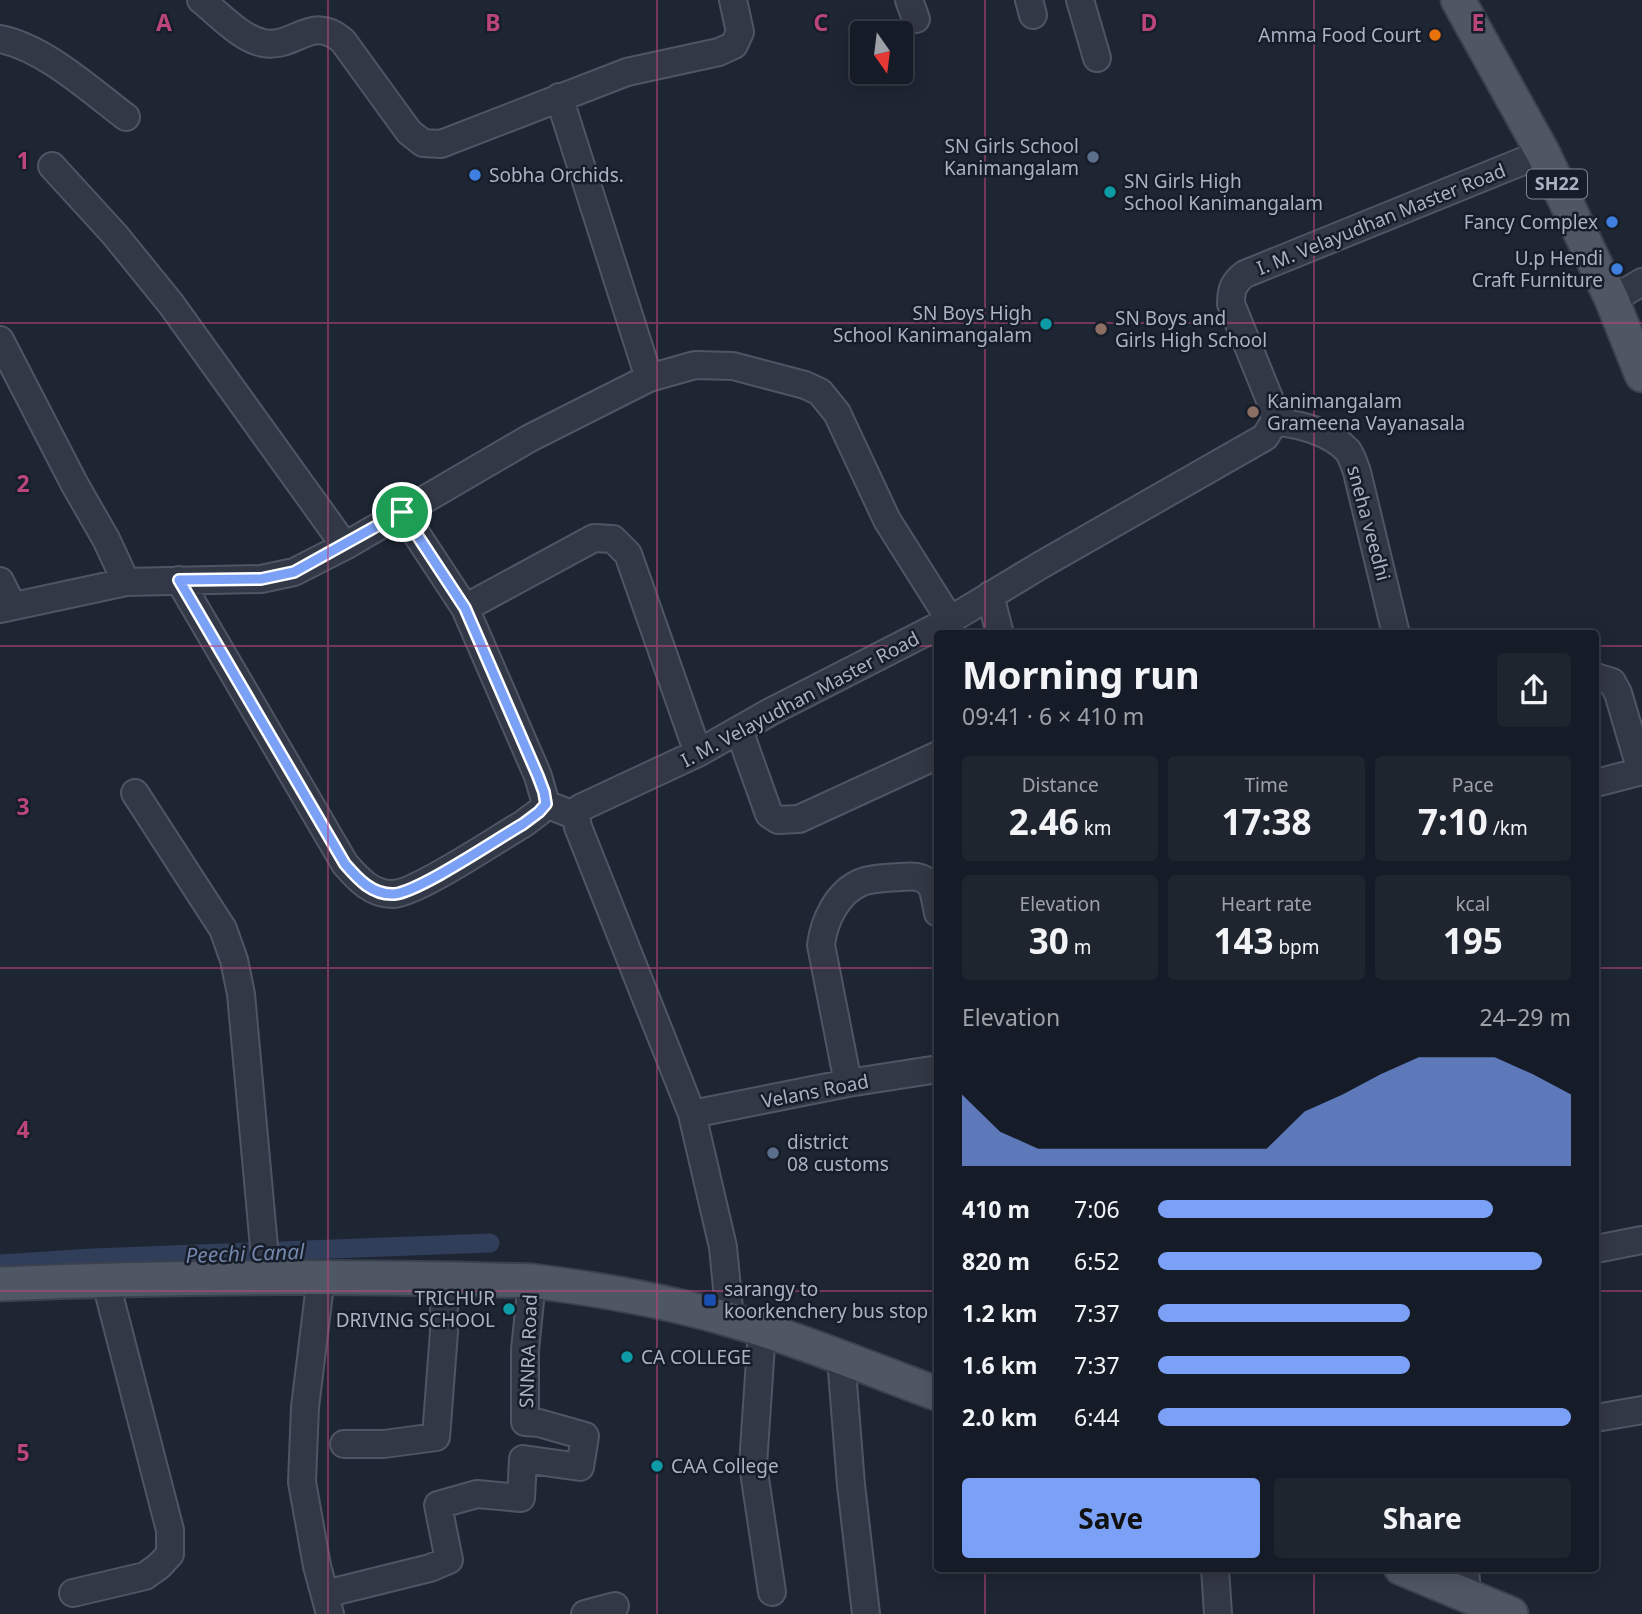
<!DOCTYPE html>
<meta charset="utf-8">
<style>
:root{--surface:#161c27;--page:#1f252f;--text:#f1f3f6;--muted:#9ea1a7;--line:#353a44;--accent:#7ba1f7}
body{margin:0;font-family:"Noto Sans",sans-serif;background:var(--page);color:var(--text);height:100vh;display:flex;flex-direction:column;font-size:26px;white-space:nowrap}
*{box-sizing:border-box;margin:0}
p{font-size:23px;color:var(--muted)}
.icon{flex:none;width:38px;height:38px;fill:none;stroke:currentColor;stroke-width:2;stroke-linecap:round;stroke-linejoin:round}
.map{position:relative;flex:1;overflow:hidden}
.drawer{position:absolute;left:934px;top:630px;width:665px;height:942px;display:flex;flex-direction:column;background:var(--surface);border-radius:7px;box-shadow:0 4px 18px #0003,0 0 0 2px var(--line)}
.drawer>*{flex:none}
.needle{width:46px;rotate:166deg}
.fabs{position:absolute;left:850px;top:21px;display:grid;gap:14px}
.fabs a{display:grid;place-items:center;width:63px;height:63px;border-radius:7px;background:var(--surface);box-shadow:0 4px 18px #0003,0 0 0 2px var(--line);font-size:35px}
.pin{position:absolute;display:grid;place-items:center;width:60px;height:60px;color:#fff;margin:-30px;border:4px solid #fff;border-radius:50%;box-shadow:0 2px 7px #0007}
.round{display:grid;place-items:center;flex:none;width:74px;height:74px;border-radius:7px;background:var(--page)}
.headline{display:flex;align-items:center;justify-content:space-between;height:119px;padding:0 28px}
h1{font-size:38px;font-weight:700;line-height:52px}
.stats{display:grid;grid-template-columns:repeat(3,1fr);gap:10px;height:119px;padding:7px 28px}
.stats div{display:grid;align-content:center;border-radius:7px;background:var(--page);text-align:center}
.stats b{font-size:35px;font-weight:700}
.stats small{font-size:19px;font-weight:400}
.stats p{font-size:19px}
.chart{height:196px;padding:14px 28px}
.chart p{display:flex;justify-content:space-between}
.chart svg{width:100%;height:126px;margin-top:7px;fill:var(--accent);opacity:.7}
.action{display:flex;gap:14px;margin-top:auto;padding:14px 28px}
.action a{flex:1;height:80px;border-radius:7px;background:var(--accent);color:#111;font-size:28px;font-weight:700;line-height:80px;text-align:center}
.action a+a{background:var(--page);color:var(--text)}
ul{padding:0 28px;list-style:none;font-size:23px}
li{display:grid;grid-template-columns:112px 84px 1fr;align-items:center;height:52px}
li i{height:18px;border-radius:9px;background:var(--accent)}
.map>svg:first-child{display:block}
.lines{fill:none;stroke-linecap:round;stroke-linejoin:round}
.canal{stroke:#303e5a;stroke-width:19}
.minor-casing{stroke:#4f5564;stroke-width:30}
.major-casing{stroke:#3b414f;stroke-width:37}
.minor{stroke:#323845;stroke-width:26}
.major{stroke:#4f5765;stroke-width:33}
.route-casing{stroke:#fff;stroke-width:14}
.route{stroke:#7ba1f7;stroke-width:9}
.grid{fill:none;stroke:#bb467a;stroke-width:2;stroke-opacity:0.55}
.food-dot{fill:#e8710a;stroke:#171d29;stroke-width:2.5}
.service-dot{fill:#5c6f8a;stroke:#171d29;stroke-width:2.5}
.shop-dot{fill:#3f7fe0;stroke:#171d29;stroke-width:2.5}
.culture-dot{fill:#0f9aa8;stroke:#171d29;stroke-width:2.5}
.education-dot{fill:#8d6e63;stroke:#171d29;stroke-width:2.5}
.transit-dot{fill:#1a4fb4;stroke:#171d29;stroke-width:2.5}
.labels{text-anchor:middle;stroke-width:5;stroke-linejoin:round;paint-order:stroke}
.shield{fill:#171d29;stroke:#7f8595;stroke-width:2}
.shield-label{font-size:18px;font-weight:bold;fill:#abb2c3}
.poi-label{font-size:19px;fill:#abb2c3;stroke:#171d29;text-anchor:start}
.street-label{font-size:19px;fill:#abb2c3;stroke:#171d29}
.water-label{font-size:21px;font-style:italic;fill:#7386ab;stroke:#171d29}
.grid-label{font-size:23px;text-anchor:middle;font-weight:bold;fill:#bb467a;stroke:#171d29;stroke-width:5;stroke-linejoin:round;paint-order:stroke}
</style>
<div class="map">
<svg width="1642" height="1614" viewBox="0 0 1642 1614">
<rect width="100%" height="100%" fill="#1e2634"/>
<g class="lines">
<!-- canal -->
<path class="canal" d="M0,1264l93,-6 397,-15"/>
<!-- minor casing -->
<g class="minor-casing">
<path id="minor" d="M201,0c18,14 39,38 62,43 33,6 48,-30 80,-2l66,91 14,11 18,1 186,-72 92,-20 15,-7 6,-13 -7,-32
M909,0l7,19
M1029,0l4,15
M1080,0l17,58
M0,39c45,9 90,51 126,78
M559,97l90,281
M52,166l63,69 56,69 174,242
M1612,300l30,-18
M0,340l75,145 31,54 20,43
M1275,421c25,4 55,10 73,30 4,6 7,15 9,21l39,162
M402,512l63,96 73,168 8,28
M179,580l166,284c13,15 27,31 49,30 25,-2 103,-55 129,-70l16,-12 7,-8 30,12
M0,581l12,24
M990,595l10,39
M465,608l129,-70 19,1 15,15 70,199
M0,609l126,-27 135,-3 33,-7 51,-26 185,-108 119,-60 46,-13 38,1 72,19 15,7 17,21 50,107 63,100
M1596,677l16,5 6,11 23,78
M739,730l30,84 9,6 21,-1 139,-64
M1596,783l46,-12
M135,793l88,136 11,31 7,34 23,253 7,29
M848,1083l-27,-138c3,-24 16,-53 41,-63 11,-4 26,-4 38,-5 11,-1 24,-2 31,9 4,7 5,19 7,27
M692,1114l156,-31 90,-14
M1596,1249l46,-9
M321,1277l-16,130 -3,75 15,84 13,48
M730,1319l-7,-72 -31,-133 -114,-287 -2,-11 4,-8 118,-55 74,-42 178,-91 91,-55 224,-128 10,-16 -3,-16 -41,-101c0,-14 2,-21 14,-30l298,-121
M762,1330l-9,135 19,127
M841,1358l10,127 15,129
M1596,1418l46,-8
M344,1444h40l52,-7 8,-105v-33l3,-20
M1215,1568l3,46
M1465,1568l2,26
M73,1593l72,-17 14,-10 11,-12v-24l-65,-251
M325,1594l105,-26 19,-8 -11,-55 39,-11 44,4 2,-39 57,8 5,-31 -46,-13 -14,-1v-72l7,-69
M585,1614l30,-8"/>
</g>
<!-- major casing -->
<g class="major-casing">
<path id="major" d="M1458,0l85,153 69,147 30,75
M0,1284c177,-8 354,-8 532,-3 67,8 135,20 199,39 70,20 139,49 207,74
M1401,1568l110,46"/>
</g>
<!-- minor -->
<use href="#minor" class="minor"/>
<!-- major -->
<use href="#major" class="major"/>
</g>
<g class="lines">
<!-- route casing -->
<g class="route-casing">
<path id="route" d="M402,512l63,96 73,168 6,16 2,12 -7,8 -16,12c-26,15 -104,68 -129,70 -22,1 -36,-15 -49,-30l-166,-284 82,-1 33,-7z"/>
</g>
<!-- route -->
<use href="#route" class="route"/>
</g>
<!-- grid -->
<path class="grid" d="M328,0v1614M657,0v1614M985,0v634M1314,0v634M0,323h1642M0,646h938M1596,646h46M0,968h938M1596,968h46M0,1291h938M1596,1291h46M985,1568v46M1314,1568v46"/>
<!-- markers -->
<circle class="food-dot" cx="1435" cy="35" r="7"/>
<g class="service-dot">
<circle cx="1093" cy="157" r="7"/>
<circle cx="773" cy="1153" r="7"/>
</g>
<g class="shop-dot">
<circle cx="475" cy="175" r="7"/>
<circle cx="1612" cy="222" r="7"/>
<circle cx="1617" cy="269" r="7"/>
</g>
<g class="culture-dot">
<circle cx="1110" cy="192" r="7"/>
<circle cx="1046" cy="324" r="7"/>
<circle cx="509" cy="1309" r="7"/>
<circle cx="627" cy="1357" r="7"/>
<circle cx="657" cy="1466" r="7"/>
</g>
<g class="education-dot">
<circle cx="1101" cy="329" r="7"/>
<circle cx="1253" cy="412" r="7"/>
</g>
<rect class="transit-dot" x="703" y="1293" width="14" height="14" rx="3.5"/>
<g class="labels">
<!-- shield labels -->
<rect class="shield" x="1527" y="169.5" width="60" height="29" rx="5"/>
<g class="shield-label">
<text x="1557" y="190">SH22</text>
</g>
<!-- poi labels -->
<g class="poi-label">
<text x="1421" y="42" text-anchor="end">Amma Food Court</text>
<text x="1079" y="153" text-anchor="end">SN Girls School<tspan x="1079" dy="22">Kanimangalam</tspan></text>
<text x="489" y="182">Sobha Orchids.</text>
<text x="1124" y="188">SN Girls High<tspan x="1124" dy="22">School Kanimangalam</tspan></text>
<text x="1598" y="229" text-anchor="end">Fancy Complex</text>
<text x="1603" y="265" text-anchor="end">U.p Hendi<tspan x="1603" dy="22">Craft Furniture</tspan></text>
<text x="1032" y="320" text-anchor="end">SN Boys High<tspan x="1032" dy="22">School Kanimangalam</tspan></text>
<text x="1115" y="325">SN Boys and<tspan x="1115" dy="22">Girls High School</tspan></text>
<text x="1267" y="408">Kanimangalam<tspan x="1267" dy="22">Grameena Vayanasala</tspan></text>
<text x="787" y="1149">district<tspan x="787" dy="22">08 customs</tspan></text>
<text x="724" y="1296">sarangy to<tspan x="724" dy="22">koorkenchery bus stop</tspan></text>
<text x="495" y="1305" text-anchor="end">TRICHUR<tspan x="495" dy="22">DRIVING SCHOOL</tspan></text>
<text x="641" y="1364">CA COLLEGE</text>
<text x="671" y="1473">CAA College</text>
</g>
<!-- street labels -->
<g class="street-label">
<text transform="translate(1381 219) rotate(-22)" y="7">I. M. Velayudhan Master Road</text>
<text transform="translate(1369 523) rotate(75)" y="7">sneha veedhi</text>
<text transform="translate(800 699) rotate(-28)" y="7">I. M. Velayudhan Master Road</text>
<text transform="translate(815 1091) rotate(-11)" y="7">Velans Road</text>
<text transform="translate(528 1351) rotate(-88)" y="7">SNNRA Road</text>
</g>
<!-- water labels -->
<g class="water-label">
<text transform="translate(245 1254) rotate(-2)" y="7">Peechi Canal</text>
</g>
</g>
<g class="grid-label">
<text x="164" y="31">A</text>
<text x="493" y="31">B</text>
<text x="821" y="31">C</text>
<text x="1149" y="31">D</text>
<text x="1478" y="31">E</text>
<text x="23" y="169">1</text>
<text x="23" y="492">2</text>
<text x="23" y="815">3</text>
<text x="23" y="1138">4</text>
<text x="23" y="1461">5</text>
</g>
</svg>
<div class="fabs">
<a><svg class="needle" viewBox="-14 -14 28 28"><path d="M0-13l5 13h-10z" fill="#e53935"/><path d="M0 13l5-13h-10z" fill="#9ea1a7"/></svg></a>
</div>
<div class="pin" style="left:402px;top:512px;background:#1e9e55"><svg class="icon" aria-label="arrive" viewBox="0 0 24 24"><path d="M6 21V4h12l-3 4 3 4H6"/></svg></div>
<section class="drawer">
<div class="headline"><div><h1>Morning run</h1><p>09:41 · 6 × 410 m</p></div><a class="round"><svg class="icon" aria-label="share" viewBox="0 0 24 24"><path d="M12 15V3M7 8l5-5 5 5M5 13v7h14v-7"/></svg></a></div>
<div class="stats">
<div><p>Distance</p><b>2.46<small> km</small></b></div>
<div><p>Time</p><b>17:38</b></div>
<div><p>Pace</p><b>7:10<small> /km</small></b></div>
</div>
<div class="stats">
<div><p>Elevation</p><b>30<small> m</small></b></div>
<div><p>Heart rate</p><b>143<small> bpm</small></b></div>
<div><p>kcal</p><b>195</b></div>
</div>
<div class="chart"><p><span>Elevation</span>24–29 m</p>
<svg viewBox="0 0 160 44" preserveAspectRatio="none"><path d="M0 44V19L10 32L20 38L30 38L40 38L50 38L60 38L70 38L80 38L90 25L100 19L110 12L120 6L130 6L140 6L150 12L160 19V44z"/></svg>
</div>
<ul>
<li><b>410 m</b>7:06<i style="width:81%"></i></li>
<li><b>820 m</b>6:52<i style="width:93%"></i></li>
<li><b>1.2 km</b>7:37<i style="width:61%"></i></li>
<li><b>1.6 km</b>7:37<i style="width:61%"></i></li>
<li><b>2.0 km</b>6:44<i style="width:100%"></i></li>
</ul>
<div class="action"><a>Save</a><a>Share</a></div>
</section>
</div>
